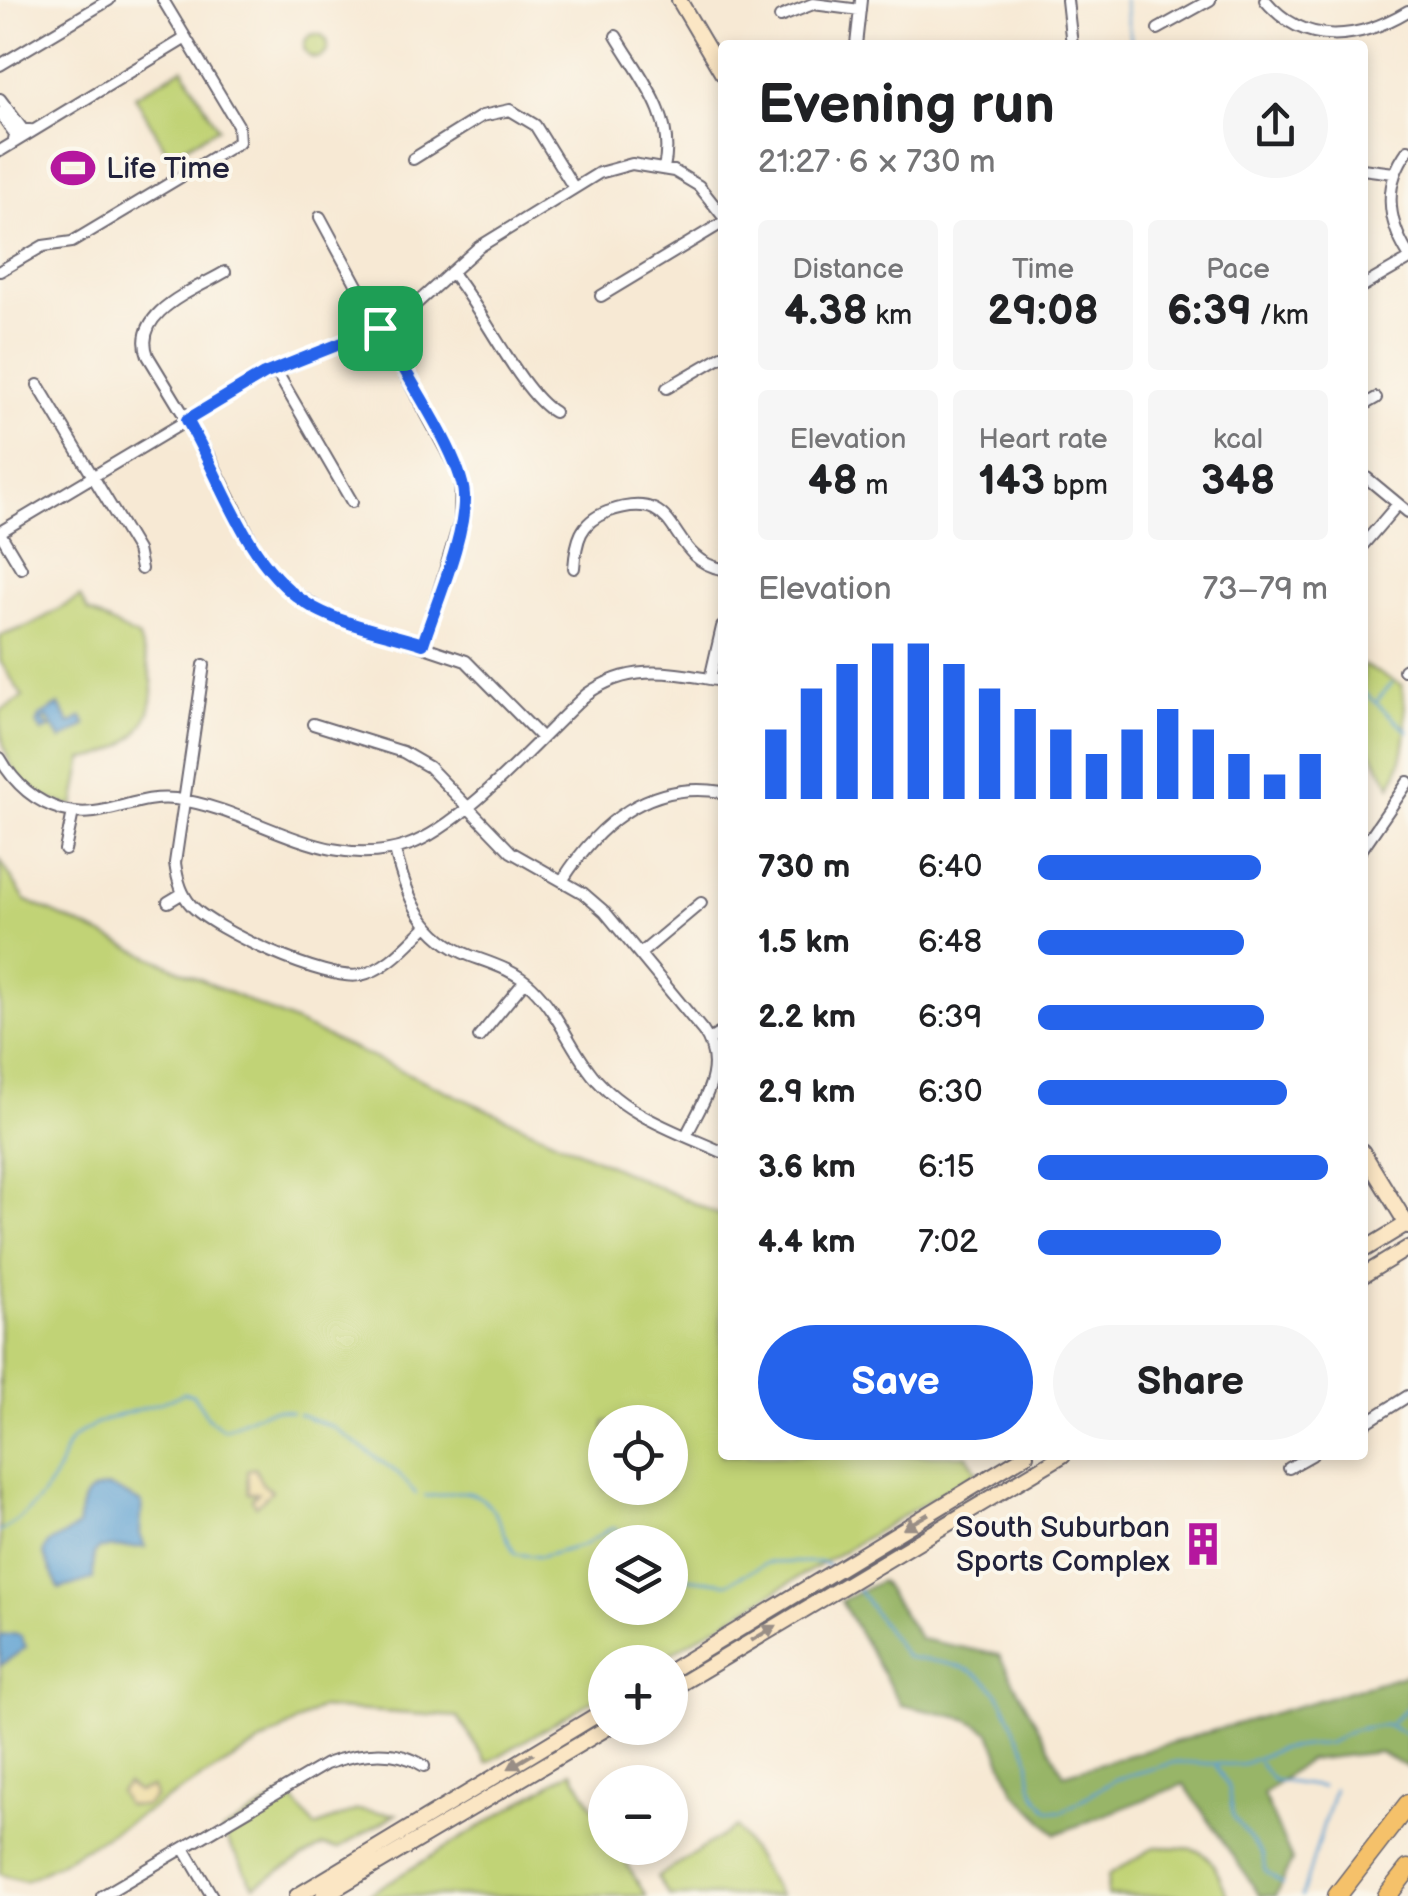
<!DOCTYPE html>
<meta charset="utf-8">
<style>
:root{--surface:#fff;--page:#f6f6f6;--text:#202124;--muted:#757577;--accent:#2563eb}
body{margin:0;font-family:"Balsamiq Sans",sans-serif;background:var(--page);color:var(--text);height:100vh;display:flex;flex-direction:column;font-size:38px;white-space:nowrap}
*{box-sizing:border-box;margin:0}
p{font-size:32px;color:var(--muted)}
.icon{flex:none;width:55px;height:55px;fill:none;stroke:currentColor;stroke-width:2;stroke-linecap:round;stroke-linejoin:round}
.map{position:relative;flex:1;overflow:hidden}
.side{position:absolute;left:718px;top:40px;width:650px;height:1420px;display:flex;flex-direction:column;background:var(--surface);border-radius:10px;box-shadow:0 5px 15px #0003}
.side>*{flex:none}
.controls{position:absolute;left:588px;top:1405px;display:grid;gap:20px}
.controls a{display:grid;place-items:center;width:100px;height:100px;border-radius:50%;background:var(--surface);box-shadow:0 5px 15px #0003;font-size:50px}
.pin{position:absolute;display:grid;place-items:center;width:85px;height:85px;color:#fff;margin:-42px;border-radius:20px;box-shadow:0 5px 15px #0006}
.round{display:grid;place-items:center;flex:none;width:105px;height:105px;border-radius:52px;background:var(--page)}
.overview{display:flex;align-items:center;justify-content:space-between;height:170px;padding:0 40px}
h1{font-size:55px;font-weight:700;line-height:75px}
.figures{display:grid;grid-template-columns:repeat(3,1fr);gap:15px;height:170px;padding:10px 40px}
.figures div{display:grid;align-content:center;border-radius:10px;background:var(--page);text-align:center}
.figures b{font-size:42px;font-weight:700}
.figures small{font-size:28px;font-weight:400}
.figures p{font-size:28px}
.chart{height:280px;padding:20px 40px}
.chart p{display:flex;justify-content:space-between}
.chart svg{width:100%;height:180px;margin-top:10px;stroke:var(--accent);stroke-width:6}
.cta{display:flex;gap:20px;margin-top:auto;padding:20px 40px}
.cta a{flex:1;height:115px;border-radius:60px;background:var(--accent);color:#fff;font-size:40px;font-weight:700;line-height:115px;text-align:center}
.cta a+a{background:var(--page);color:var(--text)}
ul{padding:0 40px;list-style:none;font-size:32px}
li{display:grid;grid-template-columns:160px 120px 1fr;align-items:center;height:75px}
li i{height:25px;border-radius:12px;background:var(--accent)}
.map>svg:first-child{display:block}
.green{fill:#c1d376;stroke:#727a58;stroke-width:2.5;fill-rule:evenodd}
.forest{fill:#98b567;stroke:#5d6c51;stroke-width:2.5}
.sand{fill:#eeda9e;stroke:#887e6c;stroke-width:2.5}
.water{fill:#5da0d1;stroke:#406186;stroke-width:2.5}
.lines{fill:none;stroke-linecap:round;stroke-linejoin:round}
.stream{stroke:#5da0d1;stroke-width:2.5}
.street-casing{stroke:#6d6871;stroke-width:14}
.secondary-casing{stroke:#6d6871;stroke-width:18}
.highway-casing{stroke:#6d6871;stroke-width:21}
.street{stroke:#fff;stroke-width:10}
.secondary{stroke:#fbe6c4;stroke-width:14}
.highway{stroke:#f5c16b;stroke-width:18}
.oneway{fill:#998e86}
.route-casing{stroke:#fff;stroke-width:20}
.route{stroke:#2563eb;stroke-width:12}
.labels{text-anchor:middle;stroke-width:8;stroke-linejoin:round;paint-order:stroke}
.poi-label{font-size:30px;fill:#22223b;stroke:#fbf7ec;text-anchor:start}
</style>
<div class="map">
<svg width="1408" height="1896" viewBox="0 0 1408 1896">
<rect width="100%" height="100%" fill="#fbf7ec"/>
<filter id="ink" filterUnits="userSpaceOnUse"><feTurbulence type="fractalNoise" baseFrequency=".01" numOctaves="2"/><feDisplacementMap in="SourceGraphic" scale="20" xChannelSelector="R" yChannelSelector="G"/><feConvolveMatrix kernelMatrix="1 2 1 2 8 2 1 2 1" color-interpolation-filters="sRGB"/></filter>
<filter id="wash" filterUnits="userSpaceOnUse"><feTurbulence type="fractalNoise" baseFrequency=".0048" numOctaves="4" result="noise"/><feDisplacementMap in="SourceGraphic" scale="40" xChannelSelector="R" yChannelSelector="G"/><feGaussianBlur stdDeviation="2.25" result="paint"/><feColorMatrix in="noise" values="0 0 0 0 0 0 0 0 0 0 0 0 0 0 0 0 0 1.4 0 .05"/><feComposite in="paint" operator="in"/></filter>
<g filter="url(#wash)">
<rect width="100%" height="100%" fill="#f7e9d4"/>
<!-- green -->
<path class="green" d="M304 46a12 12 0 1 1 24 0a12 12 0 1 1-24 0Z
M183,68l35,60 -49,27 -34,-59z
M80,597l8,14 51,27c4,16 15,39 14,55 -4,40 -33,62 -70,66l-9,47c-54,-10 -74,-43 -74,-95l23,-14 -23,-36v-25l31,-11z
M1363,665l39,20c6,36 6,68 -11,101l-28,-48z
M0,860l25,40 697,316v239h245l10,17 -321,190h-51v31l-118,70 -29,-46 -138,-9 -262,156 -33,17 -25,-7zM605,1422h65v66h-65zM605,1542h65v66h-65z
M572,1771l33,56v21h12l29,48h-280z
M288,1793l27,34 42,-17 39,4 -58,35 -15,-3 -69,40 -32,-54z
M736,1827l44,69h-110l-13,-19z
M1155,1847c52,1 52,0 73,49h-121l1,-21z"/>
<!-- forest -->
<path class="forest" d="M881,1581l39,58 79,16 65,119 344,-100v94l-29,-16 -71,8 -45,34 29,66 -17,36h-15l-76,-112 -128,50 -42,-43 -24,-59 -23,-13 -66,-14 -60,-104z"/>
<!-- sand -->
<path class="sand" d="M255,1468l7,16 10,7 -16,15 -4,-7 6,-6h-10l-1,-23z
M127,1784l10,8 15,-5 3,10 -10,9 -19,-1 -7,-13z"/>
<!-- water -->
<path class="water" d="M59,705l11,19 12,-7 4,8 -25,15 -14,-23 -5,4 8,7 -8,4 -5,-8 3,-8z
M110,1487l32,16 -2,31 5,13 -45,1 -6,6 -1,25 -34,10 -16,-36 5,-9 30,-17c3,-23 5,-40 32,-40z
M14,1634l7,2 5,11 -26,19v-30z"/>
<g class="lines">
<!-- stream -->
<path class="stream" d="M1124,0l8,45
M1362,691l46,40
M1377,701l15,-18
M298,1414l35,13 66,47 17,20
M425,1496c12,1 21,-3 33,-4 37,-1 43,38 57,62l25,3 44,-12 29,-18 26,15
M0,1532c25,-15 45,-36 58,-62 6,-13 6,-25 18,-34 32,-24 73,-25 108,-43l9,2 16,24 14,10c22,-7 44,-25 68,-17
M670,1576l57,7 40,-20 56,-1 7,6
M857,1588l49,69c57,9 86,8 108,69 3,10 12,19 14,29 5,27 -1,32 20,55l14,2 54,-33 60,-17 65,3 38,-16 50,-6 24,-13 32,-6 23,11
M1391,1723l17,-16
M1258,1762l15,18 49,7
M1215,1764l14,24 4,28 30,40 2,15 17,13
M1302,1896l32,-107"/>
</g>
</g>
<g filter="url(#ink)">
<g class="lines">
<!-- street casing -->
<g class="street-casing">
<path id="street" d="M1067,0l5,45
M1265,0c40,48 94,40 143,11
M780,17l33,-13 47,6
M1158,29l52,-29
M616,36c25,42 60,81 48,132
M856,45l5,-45
M0,65l109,-65
M0,99l23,31h7
M0,113l15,21 -1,6
M1408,150c-25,34 -21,70 0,104
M0,151l186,-113
M413,159l69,-43 28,-6 25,15 39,63
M1362,169l32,4
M320,217l141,261 -1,43 -37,123
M0,271l43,-25 29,-4 167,-100 -1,-17 -75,-125
M225,272c-30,18 -94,40 -77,84l62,102 50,99 24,29 45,29 137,46 74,75
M451,272c30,34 70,121 103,140
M1363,286l45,-26
M601,296l121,-73
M275,369l77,133
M38,385l99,165 4,19
M667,388l55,-32
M1362,406l14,-8
M1362,474l46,38
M0,532l253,-151 127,-53 36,-24 63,-57 120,-74 33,-9 42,7 25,15 23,29
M0,533l21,35
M1362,546l36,-42
M574,568c2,-27 6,-46 33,-56 78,-28 57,46 115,57
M204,665l-29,198c2,15 6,31 16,42 22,25 137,77 169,70 27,-5 48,-31 67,-49
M1404,670l4,-2
M710,679l12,-52
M313,724l90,28 26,15 82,85 72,41 22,19 98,119c26,36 0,70 -17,105
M0,758c14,25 35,44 63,52 40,11 73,-16 112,-11 80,10 150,75 233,46 56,-19 133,-109 179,-151 44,-32 85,-21 135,-13
M1362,849l46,-67
M65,850l8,-38
M395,850c11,46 28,88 76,106 22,8 43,14 61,31 24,23 36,55 56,82 31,44 87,62 134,83
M562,881c37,-59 89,-101 160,-89
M168,902l15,-9
M640,954l61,-51
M479,1037l46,-56
M709,1040l13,-8
M1362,1425l46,-29
M1289,1468l23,-13
M184,1848l28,48
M102,1896l224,-132c31,-11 69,-17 98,2"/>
</g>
<!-- secondary casing -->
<g class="secondary-casing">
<path id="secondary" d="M679,0l43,73
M1362,1151l46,75
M1362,1251l46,-28
M1362,1276l46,-28
M670,1671l356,-216
M670,1690l393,-235
M297,1896l308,-186
M323,1896l284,-168"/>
</g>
<!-- highway casing -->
<g class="highway-casing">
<path id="highway" d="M1337,1896l71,-92
M1387,1896l21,-27"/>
</g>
<!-- street -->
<use href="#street" class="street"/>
<!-- secondary -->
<use href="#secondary" class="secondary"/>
<!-- highway -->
<use href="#highway" class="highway"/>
</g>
<!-- one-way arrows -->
<defs><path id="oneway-solid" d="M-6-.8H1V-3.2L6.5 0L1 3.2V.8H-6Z" transform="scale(2.5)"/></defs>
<g class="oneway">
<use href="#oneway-solid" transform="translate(916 1521) rotate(150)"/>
<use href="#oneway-solid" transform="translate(764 1633) rotate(-31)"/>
<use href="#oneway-solid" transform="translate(521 1761) rotate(149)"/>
</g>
</g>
<g class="lines" filter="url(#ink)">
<!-- route casing -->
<g class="route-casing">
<path id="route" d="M380,328c21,39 82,128 84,167 2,41 -28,108 -41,149 -35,-11 -76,-18 -109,-36 -67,-38 -90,-125 -127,-188l77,-46z"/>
</g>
<!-- route -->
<use href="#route" class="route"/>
</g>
<!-- icons -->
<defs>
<g id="stadium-bare" transform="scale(3.45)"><path d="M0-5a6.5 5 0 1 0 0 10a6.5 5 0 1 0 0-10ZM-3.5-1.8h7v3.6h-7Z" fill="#b5179e" stroke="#fbf7ec" stroke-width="2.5" paint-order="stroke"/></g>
<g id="building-bare" transform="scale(3.45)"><path d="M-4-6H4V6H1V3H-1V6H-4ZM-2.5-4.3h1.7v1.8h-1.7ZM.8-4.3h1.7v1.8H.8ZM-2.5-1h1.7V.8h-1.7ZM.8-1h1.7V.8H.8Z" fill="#b5179e" stroke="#fbf7ec" stroke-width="2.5" paint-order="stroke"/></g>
</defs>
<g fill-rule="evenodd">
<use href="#stadium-bare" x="73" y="168"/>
<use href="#building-bare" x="1203" y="1544"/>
</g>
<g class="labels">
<!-- poi labels -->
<g class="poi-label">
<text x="106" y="178">Life Time</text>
<text x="1170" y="1537" text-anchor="end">South Suburban<tspan x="1170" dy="34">Sports Complex</tspan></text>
</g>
</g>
</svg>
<div class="controls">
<a><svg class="icon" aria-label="locate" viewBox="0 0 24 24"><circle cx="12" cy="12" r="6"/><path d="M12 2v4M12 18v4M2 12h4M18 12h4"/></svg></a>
<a><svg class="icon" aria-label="layers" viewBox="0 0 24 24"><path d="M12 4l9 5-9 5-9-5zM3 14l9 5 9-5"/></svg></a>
<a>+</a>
<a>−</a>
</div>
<div class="pin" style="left:380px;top:328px;background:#1e9e55"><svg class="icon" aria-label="arrive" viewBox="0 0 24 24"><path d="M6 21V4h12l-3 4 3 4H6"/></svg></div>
<section class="side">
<div class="overview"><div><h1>Evening run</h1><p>21:27 · 6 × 730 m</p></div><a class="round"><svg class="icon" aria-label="share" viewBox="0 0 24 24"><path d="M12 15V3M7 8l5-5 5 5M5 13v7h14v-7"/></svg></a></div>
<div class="figures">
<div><p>Distance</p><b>4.38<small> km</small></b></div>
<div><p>Time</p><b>29:08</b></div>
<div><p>Pace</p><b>6:39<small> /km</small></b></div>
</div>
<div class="figures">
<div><p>Elevation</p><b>48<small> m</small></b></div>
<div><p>Heart rate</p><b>143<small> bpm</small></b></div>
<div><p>kcal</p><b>348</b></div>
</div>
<div class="chart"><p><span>Elevation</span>73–79 m</p>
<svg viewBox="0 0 160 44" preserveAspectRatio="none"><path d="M5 44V27M15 44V17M25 44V11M35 44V6M45 44V6M55 44V11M65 44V17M75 44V22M85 44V27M95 44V33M105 44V27M115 44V22M125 44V27M135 44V33M145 44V38M155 44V33"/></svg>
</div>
<ul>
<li><b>730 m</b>6:40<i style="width:77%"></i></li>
<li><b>1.5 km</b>6:48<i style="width:71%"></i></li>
<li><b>2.2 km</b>6:39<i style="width:78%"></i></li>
<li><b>2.9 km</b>6:30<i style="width:86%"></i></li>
<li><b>3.6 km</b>6:15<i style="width:100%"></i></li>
<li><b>4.4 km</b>7:02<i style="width:63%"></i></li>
</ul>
<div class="cta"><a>Save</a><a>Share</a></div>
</section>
</div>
